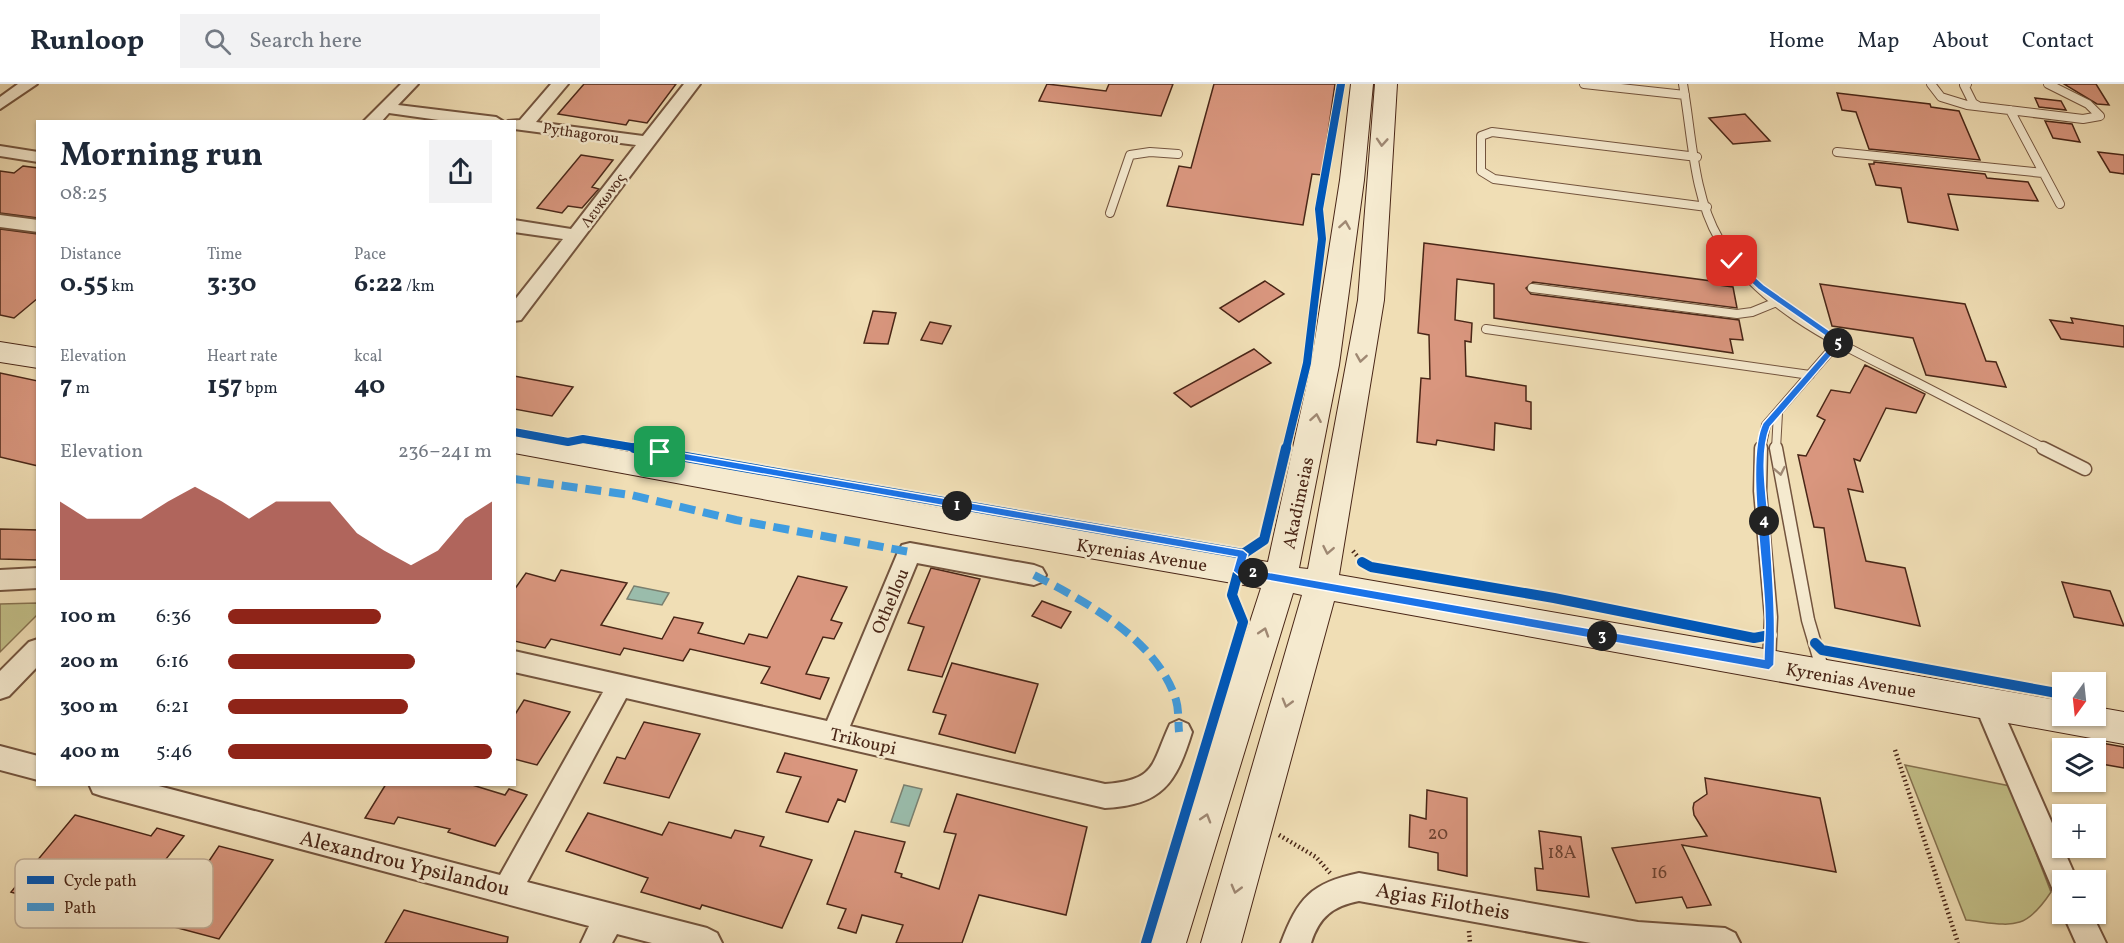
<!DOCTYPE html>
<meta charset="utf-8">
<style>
:root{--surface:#fff;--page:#f2f2f3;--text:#1f2937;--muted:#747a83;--line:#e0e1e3;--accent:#8f2418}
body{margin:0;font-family:Vollkorn,serif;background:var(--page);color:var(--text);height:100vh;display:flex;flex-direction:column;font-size:22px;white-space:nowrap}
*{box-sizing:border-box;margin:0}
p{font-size:20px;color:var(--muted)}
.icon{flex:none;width:33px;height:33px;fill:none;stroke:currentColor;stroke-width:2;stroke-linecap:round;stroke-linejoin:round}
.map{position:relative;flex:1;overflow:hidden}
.sheet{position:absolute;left:36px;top:36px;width:480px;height:666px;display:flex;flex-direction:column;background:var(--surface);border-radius:0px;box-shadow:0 2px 4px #0004}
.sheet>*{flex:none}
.needle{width:39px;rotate:195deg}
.fabs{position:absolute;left:2052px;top:588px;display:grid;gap:12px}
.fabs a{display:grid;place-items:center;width:54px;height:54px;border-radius:0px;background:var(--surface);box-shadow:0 2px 4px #0004;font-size:30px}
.pin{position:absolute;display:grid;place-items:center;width:51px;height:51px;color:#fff;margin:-26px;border-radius:12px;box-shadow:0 3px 9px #0006}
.km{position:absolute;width:30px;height:30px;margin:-15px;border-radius:50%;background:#222;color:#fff;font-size:16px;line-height:30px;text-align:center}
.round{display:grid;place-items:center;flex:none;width:63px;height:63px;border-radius:0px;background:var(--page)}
.overview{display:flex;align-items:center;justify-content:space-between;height:102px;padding:0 24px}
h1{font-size:33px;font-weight:700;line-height:45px}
.metrics{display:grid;grid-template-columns:repeat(3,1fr);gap:9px;height:102px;padding:6px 24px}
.metrics div{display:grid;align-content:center}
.metrics b{font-size:26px;font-weight:700}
.metrics small{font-size:16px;font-weight:400}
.metrics p{font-size:16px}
.chart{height:168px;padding:12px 24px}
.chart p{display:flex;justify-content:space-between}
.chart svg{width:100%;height:108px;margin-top:6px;fill:var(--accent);opacity:.7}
ul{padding:0 24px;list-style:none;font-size:20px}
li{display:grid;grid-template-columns:96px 72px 1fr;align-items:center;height:45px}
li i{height:15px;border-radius:8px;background:var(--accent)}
header{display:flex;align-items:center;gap:36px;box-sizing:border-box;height:84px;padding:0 30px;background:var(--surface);border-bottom:2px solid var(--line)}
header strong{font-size:28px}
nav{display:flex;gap:33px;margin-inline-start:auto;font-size:21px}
.search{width:420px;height:54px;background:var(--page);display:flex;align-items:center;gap:15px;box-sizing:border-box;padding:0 21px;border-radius:0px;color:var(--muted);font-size:22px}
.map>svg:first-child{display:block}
.green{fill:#c2bf88;stroke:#867250;stroke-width:1.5}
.water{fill:#9abcab;stroke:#7a8070;stroke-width:1.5}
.building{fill:#d9967e;stroke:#492617;stroke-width:1.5}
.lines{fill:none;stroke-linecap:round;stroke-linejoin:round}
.lane-far1-casing{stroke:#73543e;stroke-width:10}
.lane-casing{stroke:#73543e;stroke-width:15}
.street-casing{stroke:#73543e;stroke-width:4}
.secondary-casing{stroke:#492617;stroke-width:2}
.path{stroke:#492617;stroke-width:4.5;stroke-dasharray:1.5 3;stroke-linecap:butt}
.lane-far1{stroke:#f5eacf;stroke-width:8}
.lane{stroke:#f5eacf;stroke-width:12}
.street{fill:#f5eacf;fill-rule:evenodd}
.secondary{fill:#f5eacf;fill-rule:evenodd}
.quiet{stroke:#409cdf;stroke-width:8;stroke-dasharray:16 8;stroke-linecap:butt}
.cycleway-far1-casing{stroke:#f5eacf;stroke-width:10}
.cycleway-casing{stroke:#f5eacf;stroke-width:14}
.cycleway-far1{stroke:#0057b8;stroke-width:8}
.cycleway{stroke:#0057b8;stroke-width:10}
.oneway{stroke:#9f8873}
.route{fill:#1a73e8;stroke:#fff;stroke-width:1.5}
.labels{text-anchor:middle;stroke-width:5;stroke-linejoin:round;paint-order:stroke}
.far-street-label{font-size:15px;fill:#492617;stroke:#f5eacf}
.street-label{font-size:18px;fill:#492617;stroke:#f5eacf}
.near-number-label{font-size:18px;fill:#6d4231}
.near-street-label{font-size:21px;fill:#492617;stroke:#f5eacf}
.key{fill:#f5eacf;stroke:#c1af98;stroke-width:1.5}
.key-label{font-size:16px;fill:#492617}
</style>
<header>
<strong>Runloop</strong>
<div class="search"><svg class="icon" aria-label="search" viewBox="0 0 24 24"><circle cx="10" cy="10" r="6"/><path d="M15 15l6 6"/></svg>Search here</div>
<nav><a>Home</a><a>Map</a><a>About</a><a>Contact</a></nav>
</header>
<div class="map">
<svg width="2124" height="859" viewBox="0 0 2124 859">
<rect width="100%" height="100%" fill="#f0deb5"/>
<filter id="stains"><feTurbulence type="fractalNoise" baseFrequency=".00333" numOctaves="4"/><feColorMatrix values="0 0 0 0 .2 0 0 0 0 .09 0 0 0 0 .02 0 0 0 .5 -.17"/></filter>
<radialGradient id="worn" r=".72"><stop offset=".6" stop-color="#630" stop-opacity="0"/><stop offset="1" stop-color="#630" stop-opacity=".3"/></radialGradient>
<!-- green -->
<path class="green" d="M37,519v12l-37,37v-48z
M1905,681l105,21 41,106c-27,41 -40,33 -85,28z"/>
<!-- water -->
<path class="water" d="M634,502l35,7 -7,12 -35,-6z
M904,701l18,4 -13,37 -18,-4z"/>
<!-- building -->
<path class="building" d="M584,0h92l-29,39 -18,-3 -3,5 -68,-11z
M1047,0l59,7 3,-7h64l-12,32 -122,-15z
M1214,0h121l-13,91 -10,-1 -9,51 -136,-19 12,-40 12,2z
M2064,0h32l13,21 -12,-1z
M1837,9l93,11 1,3 28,4 21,49 -111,-11 -13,-37 -14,-2z
M2035,14l26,3 5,9 -27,-3z
M1745,30l25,27 -37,3 -24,-26z
M2045,37l27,3 8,18 -27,-4z
M2098,68l26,3v19l-14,-2z
M581,71l32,5 -21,27 7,2 -3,3 -14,16 -14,-2 -6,7 -25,-5z
M1874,78l111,12 2,4 41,4 10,19 -90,-7 10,36 -50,-8 -7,-34 -25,-3 -7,-21h5z
M23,82l15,2v50l-38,-5v-42l14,2z
M0,145l38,5v64l-24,20 -14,-3z
M1424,159l295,39v3l14,2 4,21 -204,-26 -7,6 5,6 208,26 4,20 -13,-1 3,14 -239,-35v-34l-37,-5 -2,41 17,3 -1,19 -6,-1 1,35 60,10v15l5,1v27l-36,-6 -1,27 -57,-10 -1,5 -19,-3 4,-64 9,1 -1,-44 -11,-2z
M1265,197l19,13 -45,28 -19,-14z
M1820,200l145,20 21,57 10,1 10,25 -80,-12 -13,-37 -81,-12z
M873,227l23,2 -8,31 -24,-1z
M2071,234l53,8v21l-63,-8 -11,-19 23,3z
M930,238l21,4 -9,18 -21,-4z
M1254,265l17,14 -80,44 -17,-14z
M1865,281l60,29 -9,19 -30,-5 -26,53 -6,-2 9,33 -15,-3 18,72 39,7 15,58 -85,-18 -11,-80 -10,-1 -16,-72 8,1 19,-36 -8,-4 14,-26 19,3z
M0,289l38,8v85l-38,-9z
M514,292l59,11 -21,29 -38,-7z
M0,445l38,1v30l-38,-1z
M931,484l49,11 -38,98 -34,-7 16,-43 -16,-4z
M561,486l66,13 -26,42 61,14 12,-22 29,6 -5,10 46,11 5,-10 18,4 31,-62 49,11 -16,33 11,3 -8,16 -11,-2 -17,37 23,4 -9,21 -59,-16 9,-16 -80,-18 -7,12 -59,-13 -4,7 -69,-16 -6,9 -31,-7v-51l12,-17 29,8z
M2062,498l48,9 14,35 -50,-9z
M1042,517l29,11 -10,16 -29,-12z
M952,579l86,21 -23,69 -76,-19 7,-19 -13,-3z
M524,616l46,12 -33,53 -23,-6v-43z
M644,638l56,12 -31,64 -65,-15 13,-26 8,2z
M2096,658l28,5v21l-28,-5z
M785,669l72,17 -12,32 -7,-3 -10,23 -42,-10 15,-35 -24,-5z
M1705,694l115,20 16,74 -154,-27 29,60 -24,3 -5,-11 -46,6 -24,-55 95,-12 -13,-21 -1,-7 1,-5 13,-9z
M386,700h83l36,11 4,-6 18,6 -32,51 -47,-14 2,-3 -52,-12 -4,7 -29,-6z
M1427,706l40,8v78l-29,-6v-17l-29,-6 1,-32 16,4z
M957,710l130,33 -21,88 -87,-20 -17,48h-66l7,-18 -41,-10 -6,18 -18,-5 8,-19 -19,-5 28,-73 50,11 -10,30 7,2 -1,3 38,12 17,-55 -12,-2z
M588,729l74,22 7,-13 62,16 4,-8 29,7 -4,9 52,14 -30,68 -80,-23 -2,4 -59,-17 7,-14 -82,-27z
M75,731l76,21 6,-8 27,8 -18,23 37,11 16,-24 54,14 -54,79 -56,-15 5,-7 -49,-16 -18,23 -17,-5 15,-18 -35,-11 -12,14 -41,-12z
M1539,747l42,6 8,60 -52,-7 -2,-22 8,1z
M404,826l104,27 -1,6h-122z"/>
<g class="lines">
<!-- lane-far1 casing -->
<g class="lane-far1-casing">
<path id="lane-far1" d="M1584,0l101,11
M1683,0c9,50 10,111 36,155 41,71 128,108 197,143 44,23 87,45 130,67
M1931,0l10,13 26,8 116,14 17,-3 -12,-12 -40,-20
M1967,0l-3,1 9,18 5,3
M2010,26l50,94
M1837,68l206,21
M1697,73l-205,-25 -11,4v35l13,8 213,28
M1110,129l20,-58 20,-3 28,2
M1532,204l205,26 15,-2 27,-11
M1486,245l324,46
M1761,365l5,-24 73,-84
M1776,365l2,-36"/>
</g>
<!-- lane casing -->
<g class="lane-casing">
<path id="lane" d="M1761,364l-1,43 11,126 -2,46
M1776,364l32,172 15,51
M2043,364l42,21"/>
</g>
<!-- street casing -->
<g class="street-casing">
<path id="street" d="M18,0h19l-37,25v-12z
M401,0h17l-20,21 98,12 8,5h-51l-64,-9 -8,9h-18z
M551,0h17l-32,38 107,14 41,-52h16l-179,236 -7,1v-20l49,-62 -49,-7v-12l57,9 65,-84 -122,-16v-7l-6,-1 12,-1z
M0,62l38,6v10l-38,-6z
M0,131l38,5v12l-38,-5z
M910,459l124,22 8,3 4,7 -4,7 -8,3 -117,-22 -67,163 255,58c52,-4 46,-19 65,-60l9,-4 9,4 4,8c-16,52 -30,73 -87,76l-479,-110 -99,184 180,46 10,5 5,10h-70l-35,-9 -5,9h-31l8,-17 -487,-130 -9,-3 -4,-9h62l349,91 103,-183 -89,-20v-21l313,70 71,-169 4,-7z
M38,484v20l-38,2v-20z
M38,555v27l-29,30 -9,3v-28l29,-29z
M1988,611l9,3 80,182h-15v14l-9,-4 -78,-184 4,-8z
M0,662l38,10v24l-38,-10z
M1359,789l279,49 87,6 10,5 5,10h-149l-232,-42c-26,5 -40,16 -48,42h-30c17,-45 30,-60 78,-70z
M2063,830h29l14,29h-30z"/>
</g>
<!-- secondary casing -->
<g class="secondary-casing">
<path id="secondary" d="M1351,0h22l-9,96 -25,185 -40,203 9,1 50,-269 17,-216h22l-13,216 -45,275 723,126v15h34v-9l28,5v32l-790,-143 -93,342h-40l101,-348 -9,-2 -107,350h-40l115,-355 -310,-54 -437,-81v-22l437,79 317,52 43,-197 29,-185z
M0,258l38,6v20l-38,-6z"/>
</g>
<!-- path -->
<path class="path" d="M1353,467l9,11
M1895,666l63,193
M1279,751l37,22 14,16
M1469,847l1,12"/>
<!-- lane-far1 -->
<use href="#lane-far1" class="lane-far1"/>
<!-- lane -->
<use href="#lane" class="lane"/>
<!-- street -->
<use href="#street" class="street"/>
<!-- secondary -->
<use href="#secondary" class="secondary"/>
<!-- quiet -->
<path class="quiet" d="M514,395l117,16 105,25 174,32
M1034,491c53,27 123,65 142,125 3,10 2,22 3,32"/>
<!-- cycleway-far1 casing -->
<g class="cycleway-far1-casing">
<path id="cycleway-far1" d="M514,348l54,10 15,-3 60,10
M1286,365l21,-86 15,-124 -3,-30 22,-125"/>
</g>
<!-- cycleway casing -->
<g class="cycleway-casing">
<path id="cycleway" d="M634,364l609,106
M1362,478l9,5 183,31 200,40 16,-3
M1815,559l7,7 240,44
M1146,859l97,-321 -11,-27 11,-41 21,-14 22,-92"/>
</g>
<!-- cycleway-far1 -->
<use href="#cycleway-far1" class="cycleway-far1"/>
<!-- cycleway -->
<use href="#cycleway" class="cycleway"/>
</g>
<!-- one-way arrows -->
<defs><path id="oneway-chevron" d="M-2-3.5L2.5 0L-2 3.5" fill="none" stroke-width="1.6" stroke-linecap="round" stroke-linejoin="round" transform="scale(1.5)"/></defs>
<g class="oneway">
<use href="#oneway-chevron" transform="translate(1382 58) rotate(94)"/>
<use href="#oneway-chevron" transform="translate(1345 141) rotate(-81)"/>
<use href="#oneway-chevron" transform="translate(1361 274) rotate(99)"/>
<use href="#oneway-chevron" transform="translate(1316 334) rotate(-80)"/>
<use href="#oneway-chevron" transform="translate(1780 387) rotate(79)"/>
<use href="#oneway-chevron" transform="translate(1328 466) rotate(101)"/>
<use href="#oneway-chevron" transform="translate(1264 548) rotate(-72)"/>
<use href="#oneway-chevron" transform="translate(1287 619) rotate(106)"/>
<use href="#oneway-chevron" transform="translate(1206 734) rotate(-73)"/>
<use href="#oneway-chevron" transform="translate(1236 805) rotate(105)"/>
</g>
<!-- route -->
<path class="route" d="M1729,175h6l29,26 80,56 -74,86c-12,29 -2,78 0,109 3,44 6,86 4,129l-5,5 -531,-95 -5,-4 4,-14 -577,-101 -5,-4 5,-3 583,101 5,4 -4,14 520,91c0,-14 2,-28 1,-42 0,-45 -20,-158 -2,-194l71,-81 -76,-53 -29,-27z"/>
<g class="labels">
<!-- far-street labels -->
<g class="far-street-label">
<text transform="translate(581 49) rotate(8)" y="5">Pythagorou</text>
<text transform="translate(603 116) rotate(-53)" y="5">Λευκωνος</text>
</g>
<!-- street labels -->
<g class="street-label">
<text transform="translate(1298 419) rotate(-78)" y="6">Akadimeias</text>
<text transform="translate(1142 471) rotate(9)" y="6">Kyrenias Avenue</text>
<text transform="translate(890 517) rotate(-67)" y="6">Othellou</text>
<text transform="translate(1851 596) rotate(10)" y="6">Kyrenias Avenue</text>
<text transform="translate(863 657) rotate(13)" y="6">Trikoupi</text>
</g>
<!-- near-number labels -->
<g class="near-number-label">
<text x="1438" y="755">20</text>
<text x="1562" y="774">18A</text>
<text x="1659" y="794">16</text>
</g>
<!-- near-street labels -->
<g class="near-street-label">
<text transform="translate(405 779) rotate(14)" y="7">Alexandrou Ypsilandou</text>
<text transform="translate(1443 817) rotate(10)" y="7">Agias Filotheis</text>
</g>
</g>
<!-- legend -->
<rect x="15" y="775" width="198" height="69" rx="9" class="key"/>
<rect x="27" y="792" width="27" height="8" fill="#0057b8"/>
<rect x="27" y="819" width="27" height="8" fill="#409cdf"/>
<g class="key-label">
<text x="64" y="802">Cycle path</text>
<text x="64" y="829">Path</text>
</g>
<rect width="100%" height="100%" filter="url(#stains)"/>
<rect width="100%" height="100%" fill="url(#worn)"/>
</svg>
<div class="fabs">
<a><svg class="needle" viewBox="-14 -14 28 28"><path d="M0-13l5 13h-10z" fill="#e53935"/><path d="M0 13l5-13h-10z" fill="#747a83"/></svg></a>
<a><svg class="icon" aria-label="layers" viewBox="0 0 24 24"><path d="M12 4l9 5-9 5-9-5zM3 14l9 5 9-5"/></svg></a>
<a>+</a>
<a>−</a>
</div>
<div class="pin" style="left:660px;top:368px;background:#1e9e55"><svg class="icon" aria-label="arrive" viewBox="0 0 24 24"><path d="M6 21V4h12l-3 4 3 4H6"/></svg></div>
<div class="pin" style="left:1732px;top:177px;background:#d93025"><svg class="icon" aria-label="check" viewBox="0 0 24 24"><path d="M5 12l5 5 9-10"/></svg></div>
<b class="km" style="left:957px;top:422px">1</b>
<b class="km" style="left:1253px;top:489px">2</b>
<b class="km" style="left:1602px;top:552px">3</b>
<b class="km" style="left:1764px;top:437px">4</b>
<b class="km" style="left:1838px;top:259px">5</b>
<section class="sheet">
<div class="overview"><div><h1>Morning run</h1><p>08:25</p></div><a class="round"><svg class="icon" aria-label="share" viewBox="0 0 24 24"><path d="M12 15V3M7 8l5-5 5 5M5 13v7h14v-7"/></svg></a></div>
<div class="metrics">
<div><p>Distance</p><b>0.55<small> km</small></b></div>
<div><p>Time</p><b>3:30</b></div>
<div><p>Pace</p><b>6:22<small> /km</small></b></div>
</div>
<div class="metrics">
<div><p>Elevation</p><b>7<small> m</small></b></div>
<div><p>Heart rate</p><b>157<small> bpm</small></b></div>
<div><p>kcal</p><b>40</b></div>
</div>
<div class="chart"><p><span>Elevation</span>236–241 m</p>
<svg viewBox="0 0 160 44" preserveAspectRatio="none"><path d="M0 44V12L10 19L20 19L30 19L40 12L50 6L60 12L70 19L80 12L90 12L100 12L110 25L120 32L130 38L140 32L150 19L160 12V44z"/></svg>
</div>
<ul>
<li><b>100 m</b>6:36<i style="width:58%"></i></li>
<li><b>200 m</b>6:16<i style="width:71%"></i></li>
<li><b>300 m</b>6:21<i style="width:68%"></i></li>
<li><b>400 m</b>5:46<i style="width:100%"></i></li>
</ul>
</section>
</div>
